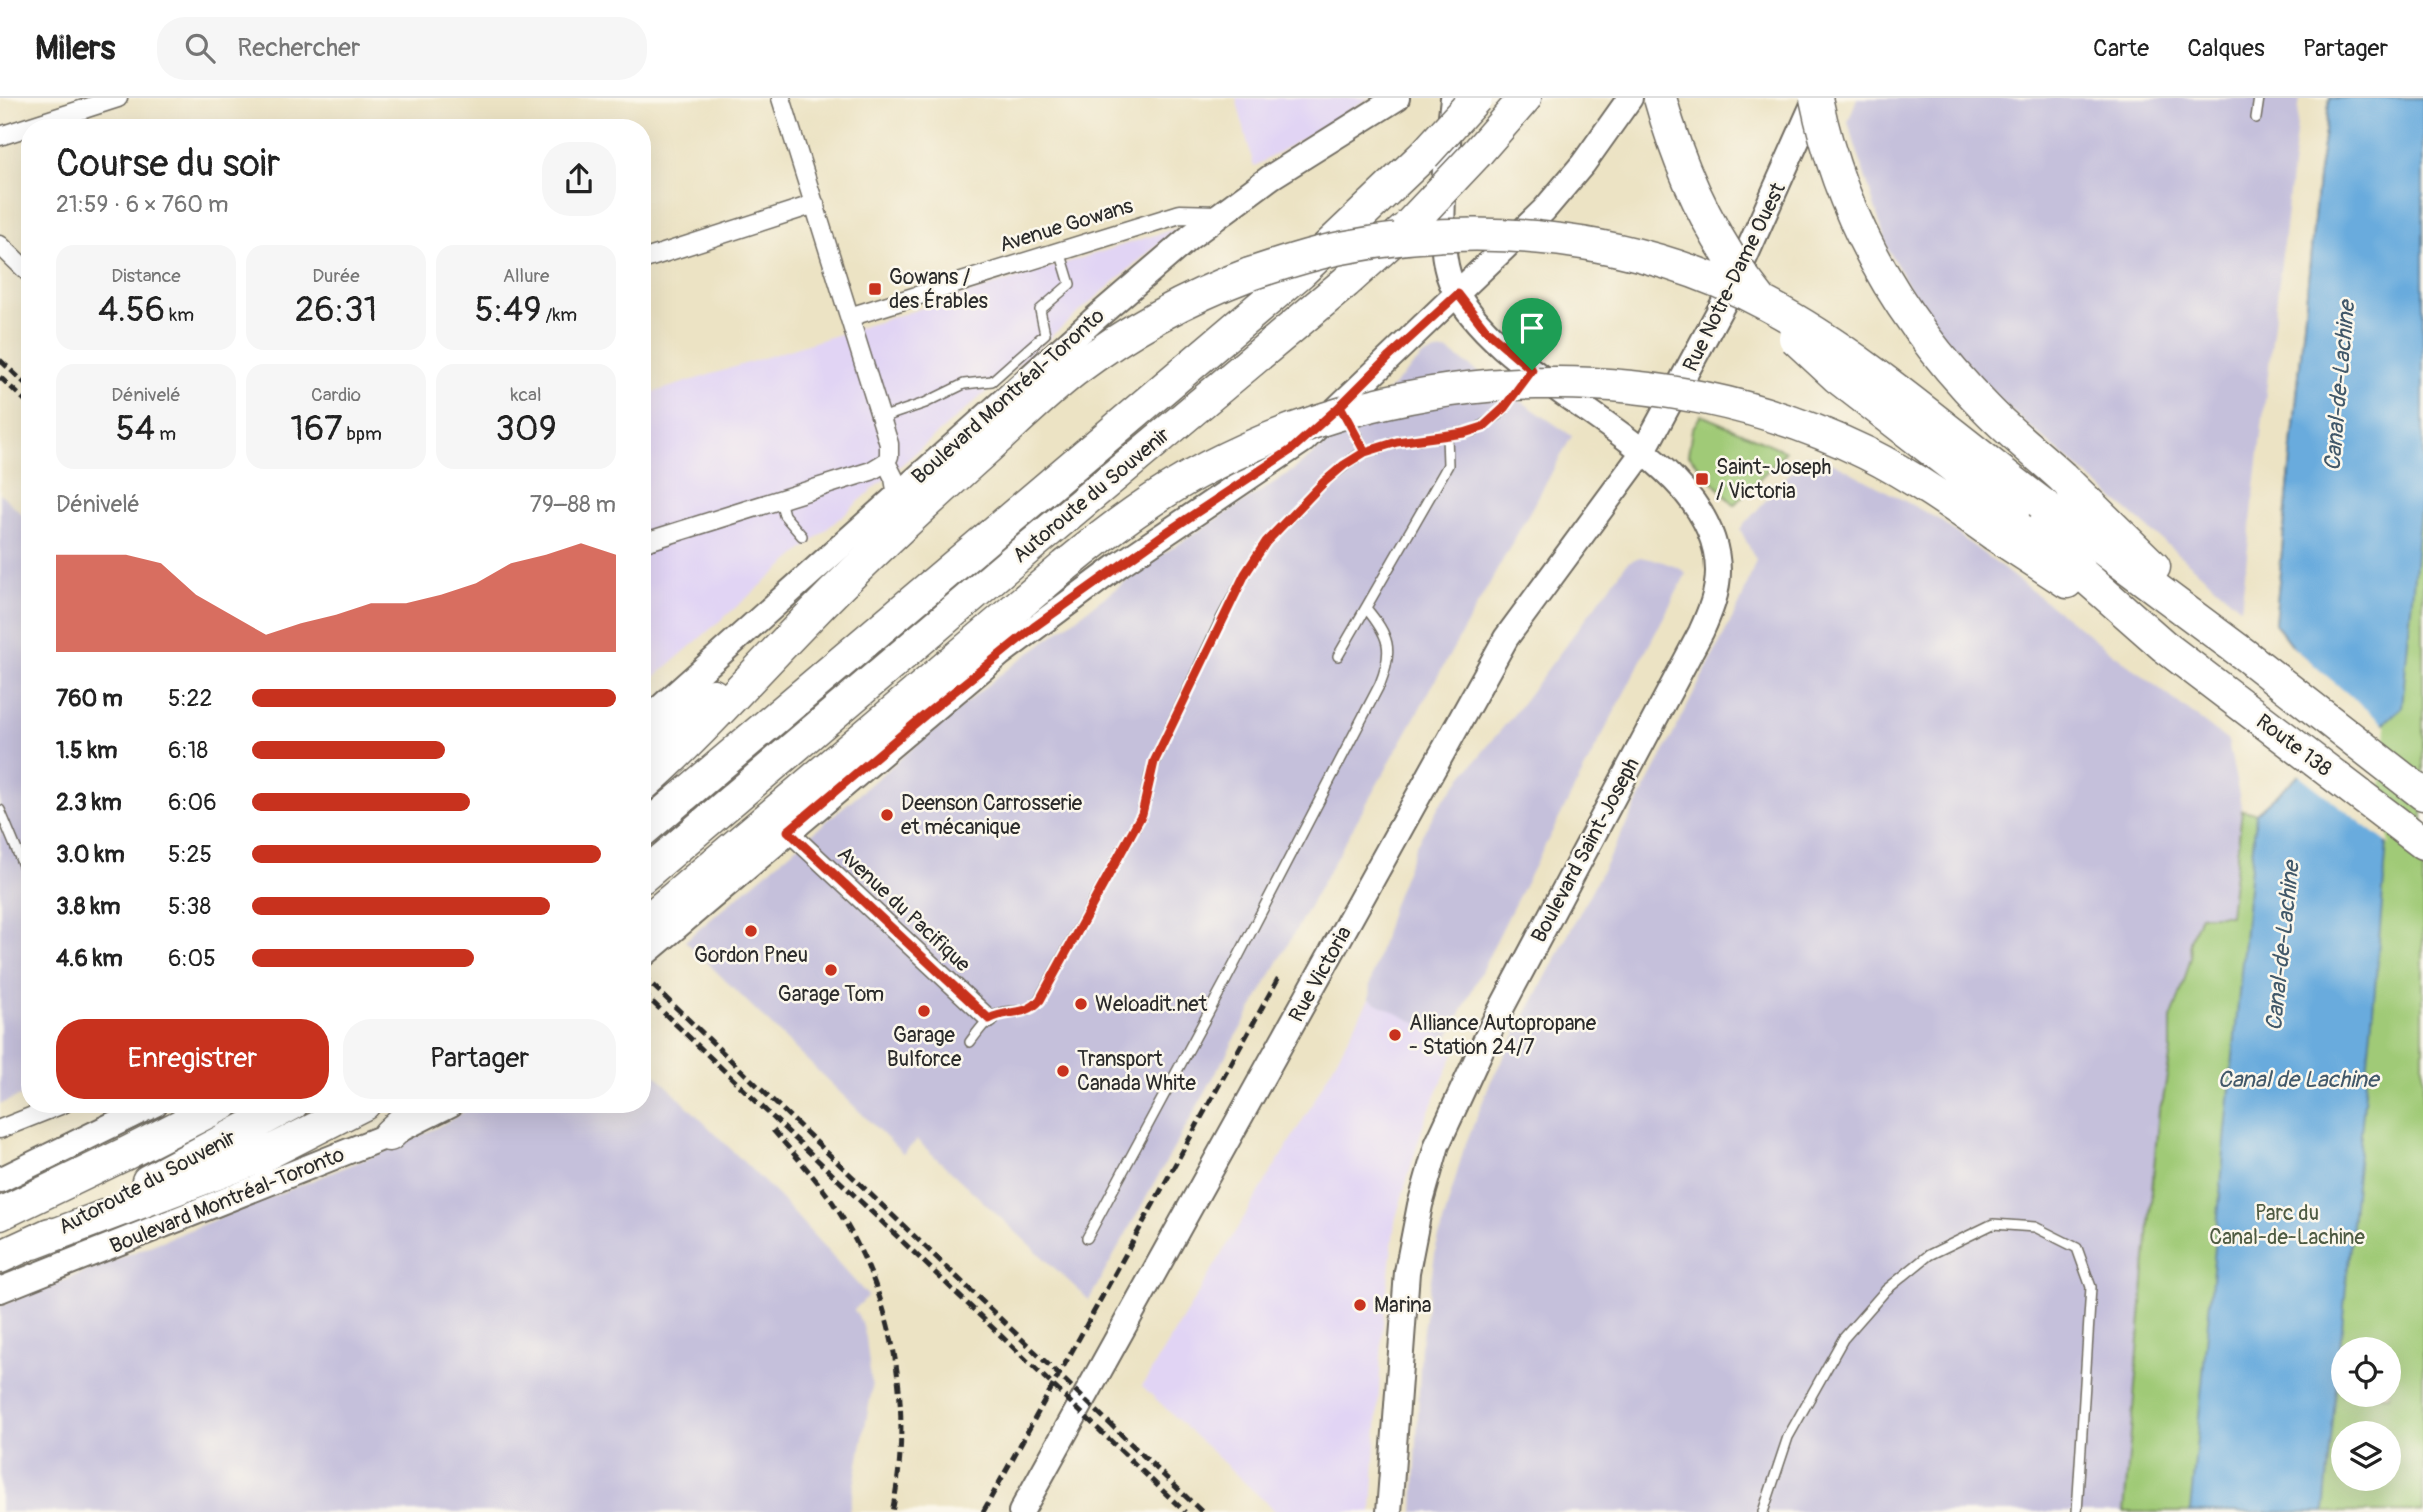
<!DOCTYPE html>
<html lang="fr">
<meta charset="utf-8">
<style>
:root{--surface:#fff;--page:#f6f6f6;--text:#222;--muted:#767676;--line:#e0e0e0;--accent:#c8321e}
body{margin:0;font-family:Pangolin,sans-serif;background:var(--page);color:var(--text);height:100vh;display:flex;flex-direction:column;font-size:26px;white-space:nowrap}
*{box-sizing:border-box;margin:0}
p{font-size:23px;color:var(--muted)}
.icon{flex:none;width:38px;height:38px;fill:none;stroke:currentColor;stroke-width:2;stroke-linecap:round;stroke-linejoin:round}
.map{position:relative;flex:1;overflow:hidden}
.side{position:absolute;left:21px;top:21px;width:630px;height:994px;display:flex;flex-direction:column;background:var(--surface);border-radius:28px;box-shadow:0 7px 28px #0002}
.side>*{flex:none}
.controls{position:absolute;left:2331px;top:1239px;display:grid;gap:14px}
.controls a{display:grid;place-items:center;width:70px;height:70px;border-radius:50%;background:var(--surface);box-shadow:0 7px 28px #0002;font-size:35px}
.pin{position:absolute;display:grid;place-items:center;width:60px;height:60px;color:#fff;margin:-72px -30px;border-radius:50% 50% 50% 0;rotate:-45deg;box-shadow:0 0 7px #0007}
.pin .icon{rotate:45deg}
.round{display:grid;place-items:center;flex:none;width:74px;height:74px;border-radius:28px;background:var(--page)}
.head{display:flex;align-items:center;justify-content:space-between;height:119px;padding:0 35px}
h1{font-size:38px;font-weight:600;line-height:52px}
.metrics{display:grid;grid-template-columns:repeat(3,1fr);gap:10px;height:119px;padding:7px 35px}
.metrics div{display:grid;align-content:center;border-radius:18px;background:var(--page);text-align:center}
.metrics b{font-size:35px;font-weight:600}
.metrics small{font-size:19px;font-weight:400}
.metrics p{font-size:19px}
.chart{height:196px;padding:14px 35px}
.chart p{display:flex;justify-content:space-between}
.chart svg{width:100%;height:126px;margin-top:7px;fill:var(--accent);opacity:.7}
.primary-button{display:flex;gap:14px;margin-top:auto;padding:14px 35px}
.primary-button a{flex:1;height:80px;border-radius:28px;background:var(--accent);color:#fff;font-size:28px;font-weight:600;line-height:80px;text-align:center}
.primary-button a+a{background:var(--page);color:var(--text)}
ul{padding:0 35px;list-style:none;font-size:23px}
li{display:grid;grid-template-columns:112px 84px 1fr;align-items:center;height:52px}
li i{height:18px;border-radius:9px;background:var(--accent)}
header{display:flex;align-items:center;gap:42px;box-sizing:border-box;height:98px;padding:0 35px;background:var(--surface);border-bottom:2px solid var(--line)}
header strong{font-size:33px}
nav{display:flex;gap:38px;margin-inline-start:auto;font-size:24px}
.search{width:490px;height:63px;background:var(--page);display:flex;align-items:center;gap:18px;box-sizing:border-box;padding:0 24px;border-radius:28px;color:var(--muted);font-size:26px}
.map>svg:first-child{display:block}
.built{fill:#e1d4f4}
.industrial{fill:#c5c0db}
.green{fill:#a0ca77;stroke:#667a51;stroke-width:2;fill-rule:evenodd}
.water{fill:#69abdd;stroke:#4a6b84;stroke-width:2}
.pier{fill:#ece3c4}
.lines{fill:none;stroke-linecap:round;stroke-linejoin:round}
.lane-casing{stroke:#6f6b61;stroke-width:12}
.street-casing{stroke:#6f6b61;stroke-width:21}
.secondary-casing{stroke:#6f6b61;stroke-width:28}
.highway-casing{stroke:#6f6b61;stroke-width:35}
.lane{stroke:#fff;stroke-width:9}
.street{stroke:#fff;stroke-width:18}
.secondary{stroke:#fff;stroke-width:24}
.highway{stroke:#fff;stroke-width:32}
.rail{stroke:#2b2b2b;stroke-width:5;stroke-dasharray:10 5;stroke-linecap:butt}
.highway-bridge-casing{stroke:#6f6b61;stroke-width:35;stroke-linecap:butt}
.highway-bridge{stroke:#fff;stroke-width:32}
.route-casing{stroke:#fff;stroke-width:14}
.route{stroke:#c8321e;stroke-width:9}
.poi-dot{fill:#c8321e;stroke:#fbf7ec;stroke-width:2.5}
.labels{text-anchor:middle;stroke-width:5;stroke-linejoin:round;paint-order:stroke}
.street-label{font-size:21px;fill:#2b2b2b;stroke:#fbf7ec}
.poi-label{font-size:21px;fill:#2b2b2b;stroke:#fbf7ec;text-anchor:start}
.park-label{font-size:21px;fill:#4e5b42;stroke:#fbf7ec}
.water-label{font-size:23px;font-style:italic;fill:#415869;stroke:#fbf7ec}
</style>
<header>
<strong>Milers</strong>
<div class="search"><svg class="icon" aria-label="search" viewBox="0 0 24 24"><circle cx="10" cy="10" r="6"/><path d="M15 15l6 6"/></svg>Rechercher</div>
<nav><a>Carte</a><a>Calques</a><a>Partager</a></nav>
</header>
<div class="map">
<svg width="2423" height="1414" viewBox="0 0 2423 1414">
<rect width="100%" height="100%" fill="#fbf7ec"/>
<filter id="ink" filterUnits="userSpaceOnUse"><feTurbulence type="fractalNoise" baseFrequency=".0143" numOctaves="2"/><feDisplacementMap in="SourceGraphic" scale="14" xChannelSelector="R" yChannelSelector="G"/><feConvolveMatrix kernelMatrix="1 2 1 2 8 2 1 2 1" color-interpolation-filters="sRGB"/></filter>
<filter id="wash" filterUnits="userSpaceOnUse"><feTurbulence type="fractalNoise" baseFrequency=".00686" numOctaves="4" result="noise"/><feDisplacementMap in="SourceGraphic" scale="28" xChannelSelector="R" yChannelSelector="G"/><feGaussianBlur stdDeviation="1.57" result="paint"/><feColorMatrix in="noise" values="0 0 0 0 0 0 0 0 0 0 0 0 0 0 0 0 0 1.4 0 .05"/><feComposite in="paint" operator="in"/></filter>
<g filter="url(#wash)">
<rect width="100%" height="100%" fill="#ece3c4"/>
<!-- built -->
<path class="built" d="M1236,0h133l-115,69z
M1177,130l-527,453 -8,-7v-278z
M1369,901l57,27 32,19 -34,77 -29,99 -12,103 -11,188h-96l-134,-126 168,-278z"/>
<!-- industrial -->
<path class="industrial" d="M1857,0h443l-59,510 -236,-203 -79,-88 -38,-68 -40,-127z
M1448,253l124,85 -483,864 -172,-160 -14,14 -218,-213 312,-264 160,-119 135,-87 73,-57 58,-58 13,-4z
M1807,356l27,9 104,56 290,222 14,69 -12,105h-30l-10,26 1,16 -10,35 -10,27v32l-8,49 -4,10 -35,402h-710l7,-169 15,-95 28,-100 27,-67 164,-311 87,-171 14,-39 -16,-31z
M0,395l30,29v570l-30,12z
M1640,459l20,4 19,7 7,6 -176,339 -62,126 -79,-40 1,-15 23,-80 23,-59 24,-41 74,-90 114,-152z
M642,963l139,138 87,97 -14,14 8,13 4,15 6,51 -23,123h-849v-206l378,-152 58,-26 41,-24h165z"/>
<!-- green -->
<path class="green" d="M2330,0h93v1414h-299l35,-402 4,-10 8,-49v-32l10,-27 10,-35 -1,-16 10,-26h30l12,-105 14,3 43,-38 15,-109 -20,-17 -19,-26 43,-445zM2343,1251h46v46h-46zM2343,1335h46v46h-46z
M1701,317l85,36 -52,54 -46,-51 4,-25z"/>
<!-- water -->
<path class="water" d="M2330,0h93v380l-21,229 -19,17 -6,67 10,52 -12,146 -51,523h-134l66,-699 43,-38 15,-108 -20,-18 -19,-26 43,-445z"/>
<!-- pier -->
<path class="pier" d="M2283,541l103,87 -5,64 9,55 -95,-73 15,-104 -18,-17z"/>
</g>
<g filter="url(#ink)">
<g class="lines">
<!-- lane casing -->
<g class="lane-casing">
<path id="lane" d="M2256,20l3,-20
M881,320l44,-15 39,-19 28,-3 53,-47 -5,-24 30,-26 -10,-33
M1348,321l17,33
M780,402l4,15 18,21
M1338,558l105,-182 5,-9 -1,-30
M0,712l30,72
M970,944c8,-10 16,-23 28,-28 18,-7 26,4 41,-14l103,-186 8,-39 10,-26 62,-132 23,-43 21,-32 58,-60 34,-27 39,-13 77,-11 24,-16 19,-24
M1087,1140l138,-256 155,-298c14,-35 9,-48 -14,-76
M1763,1414l25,-75 55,-98 43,-49 43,-35 64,-31 42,3 42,21 14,39 -14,225"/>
</g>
<!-- street casing -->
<g class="street-casing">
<path id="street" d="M781,0l108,346v12l-3,6
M0,38l118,-38
M0,147l30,29
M642,162l173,-56
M849,219l331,-103 38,1
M886,364l8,16 3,18
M642,445l229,-72 15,-9
M788,733l201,188
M0,1031l63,-25"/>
</g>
<!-- secondary casing -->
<g class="secondary-casing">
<path id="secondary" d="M642,626l456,-408 92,-79 81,-60 126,-79
M642,858l358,-302 119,-89 185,-125 240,-230 39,-46 47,-66
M0,1082l155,-76
M0,1192l389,-155 62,-31
M1021,1414l485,-874 137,-186 87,-161 86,-193
M1389,1414l18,-240 13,-67 17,-60 56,-121 208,-392c9,-20 17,-39 17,-61 -1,-124 -219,-180 -267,-289 -18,-42 -3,-137 2,-184"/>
</g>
<!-- highway casing -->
<g class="highway-casing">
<path id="highway" d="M1477,55l48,-55
M2062,379l92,90
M2041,405l204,152 178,139
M2013,415l151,133 259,197
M1995,437l72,47
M642,657l71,-60
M642,688c60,-53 112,-113 168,-170 55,-57 114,-111 173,-164 30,-27 59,-56 91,-81 54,-41 112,-73 176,-97
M642,733l659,-559 123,-117
M642,779l372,-317 332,-278 58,-52
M642,827l423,-359
M389,1037l33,-31
M148,1083l144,-77
M0,1116l127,-61 96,-49
M33,1145l227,-86 104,-53
M0,1159l50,-23"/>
</g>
<!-- lane -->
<use href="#lane" class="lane"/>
<!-- street -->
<use href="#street" class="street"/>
<!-- secondary -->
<use href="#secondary" class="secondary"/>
<!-- highway -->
<use href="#highway" class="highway"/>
<!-- rail -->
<path class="rail" d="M0,262l30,28
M0,279l30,28
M642,877l560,537
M642,894l543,520
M773,1032c20,23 40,45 58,70 62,90 84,205 61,312
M983,1414l297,-537"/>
<!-- highway-bridge casing -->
<g class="highway-bridge-casing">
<path id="highway-bridge" d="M1660,0c20,72 53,143 100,201
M1816,0c25,122 84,223 171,311 23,24 50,45 75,68
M1424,57l52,-57
M1410,126l67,-71
M1250,176c30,-10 60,-20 91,-26 143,-29 297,-12 427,57 99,53 184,131 273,198
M1795,240l42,39 176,136
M1065,468c45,-37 91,-72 143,-99 202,-105 453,-114 658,-14 46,23 87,52 129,82"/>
</g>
<!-- highway-bridge -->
<use href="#highway-bridge" class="highway-bridge"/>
</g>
</g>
<g class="lines" filter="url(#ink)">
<!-- route casing -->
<g class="route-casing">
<path id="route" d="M1532,272l-28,38 -21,19 -19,6 -67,9 -32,10 -25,-46 -49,44 -121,80 -136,97 -109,88 -137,116 201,188c20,-11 35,-1 51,-19l102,-186 12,-52 91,-188 21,-32 58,-60 20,-17 21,-13 -25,-46 49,-49 69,-63 27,35 47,41"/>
</g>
<!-- route -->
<use href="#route" class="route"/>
</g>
<!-- markers -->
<g class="poi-dot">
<rect x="868" y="184" width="14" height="14" rx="3.5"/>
<rect x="1695" y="374" width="14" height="14" rx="3.5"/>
<circle cx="887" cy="717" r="7"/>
<circle cx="751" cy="833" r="7"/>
<circle cx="831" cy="872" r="7"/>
<circle cx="1081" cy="906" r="7"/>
<circle cx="924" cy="913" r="7"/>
<circle cx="1395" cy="937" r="7"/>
<circle cx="1063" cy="973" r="7"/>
<circle cx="1360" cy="1207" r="7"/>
</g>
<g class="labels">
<!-- street labels -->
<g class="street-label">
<text transform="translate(1066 127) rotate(-17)" y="7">Avenue Gowans</text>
<text transform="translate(1734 179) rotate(-64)" y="7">Rue Notre-Dame Ouest</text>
<text transform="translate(1008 298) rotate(-42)" y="7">Boulevard Montréal-Toronto</text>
<text transform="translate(1091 397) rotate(-40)" y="7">Autoroute du Souvenir</text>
<text transform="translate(2294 647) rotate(37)" y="7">Route 138</text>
<text transform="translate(1585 752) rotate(-62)" y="7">Boulevard Saint-Joseph</text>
<text transform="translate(904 811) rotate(43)" y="7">Avenue du Pacifique</text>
<text transform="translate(1320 876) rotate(-61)" y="7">Rue Victoria</text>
<text transform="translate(147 1084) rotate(-28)" y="7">Autoroute du Souvenir</text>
<text transform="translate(227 1102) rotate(-22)" y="7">Boulevard Montréal-Toronto</text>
</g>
<!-- poi labels -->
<g class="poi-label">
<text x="889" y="186">Gowans /<tspan x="889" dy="24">des Érables</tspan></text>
<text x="1716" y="376">Saint-Joseph<tspan x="1716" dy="24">/ Victoria</tspan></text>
<text x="901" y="712">Deenson Carrosserie<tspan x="901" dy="24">et mécanique</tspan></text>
<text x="751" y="864" text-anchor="middle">Gordon Pneu</text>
<text x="831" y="903" text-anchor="middle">Garage Tom</text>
<text x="1095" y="913">Weloadit.net</text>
<text x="1409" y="932">Alliance Autopropane<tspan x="1409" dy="24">- Station 24/7</tspan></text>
<text x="924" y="944" text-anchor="middle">Garage<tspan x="924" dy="24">Bulforce</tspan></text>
<text x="1077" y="968">Transport<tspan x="1077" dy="24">Canada White</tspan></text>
<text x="1374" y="1214">Marina</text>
</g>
<!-- park labels -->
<g class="park-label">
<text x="2287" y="1122">Parc du<tspan x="2287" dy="24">Canal-de-Lachine</tspan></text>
</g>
<!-- water labels -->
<g class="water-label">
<text transform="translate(2339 288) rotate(-85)" y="8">Canal-de-Lachine</text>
<text transform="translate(2282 848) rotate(-84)" y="8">Canal-de-Lachine</text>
<text x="2298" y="989">Canal de Lachine</text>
</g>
</g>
</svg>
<div class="controls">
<a><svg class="icon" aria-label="locate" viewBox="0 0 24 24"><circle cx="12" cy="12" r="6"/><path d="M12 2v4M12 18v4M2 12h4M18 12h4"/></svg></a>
<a><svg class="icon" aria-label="layers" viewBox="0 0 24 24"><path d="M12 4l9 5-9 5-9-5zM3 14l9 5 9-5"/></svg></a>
</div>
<div class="pin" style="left:1532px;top:272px;background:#1e9e55"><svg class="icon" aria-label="arrive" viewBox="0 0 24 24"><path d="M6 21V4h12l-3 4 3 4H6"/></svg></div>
<section class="side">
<div class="head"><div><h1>Course du soir</h1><p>21:59 · 6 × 760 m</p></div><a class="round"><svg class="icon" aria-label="share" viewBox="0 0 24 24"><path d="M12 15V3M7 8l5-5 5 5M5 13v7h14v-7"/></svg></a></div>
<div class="metrics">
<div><p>Distance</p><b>4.56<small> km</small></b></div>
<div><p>Durée</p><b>26:31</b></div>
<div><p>Allure</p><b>5:49<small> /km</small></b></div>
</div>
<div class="metrics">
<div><p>Dénivelé</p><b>54<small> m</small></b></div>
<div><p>Cardio</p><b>167<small> bpm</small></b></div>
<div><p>kcal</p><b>309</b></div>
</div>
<div class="chart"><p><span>Dénivelé</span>79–88 m</p>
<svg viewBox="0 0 160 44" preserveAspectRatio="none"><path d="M0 44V10L10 10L20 10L30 13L40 24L50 31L60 38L70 34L80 31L90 27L100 27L110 24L120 20L130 13L140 10L150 6L160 10V44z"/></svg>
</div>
<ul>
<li><b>760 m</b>5:22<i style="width:100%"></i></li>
<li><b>1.5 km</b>6:18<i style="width:53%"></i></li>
<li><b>2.3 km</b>6:06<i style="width:60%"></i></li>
<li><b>3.0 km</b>5:25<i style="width:96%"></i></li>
<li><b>3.8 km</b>5:38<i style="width:82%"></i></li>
<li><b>4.6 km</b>6:05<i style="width:61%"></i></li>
</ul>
<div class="primary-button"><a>Enregistrer</a><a>Partager</a></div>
</section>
</div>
